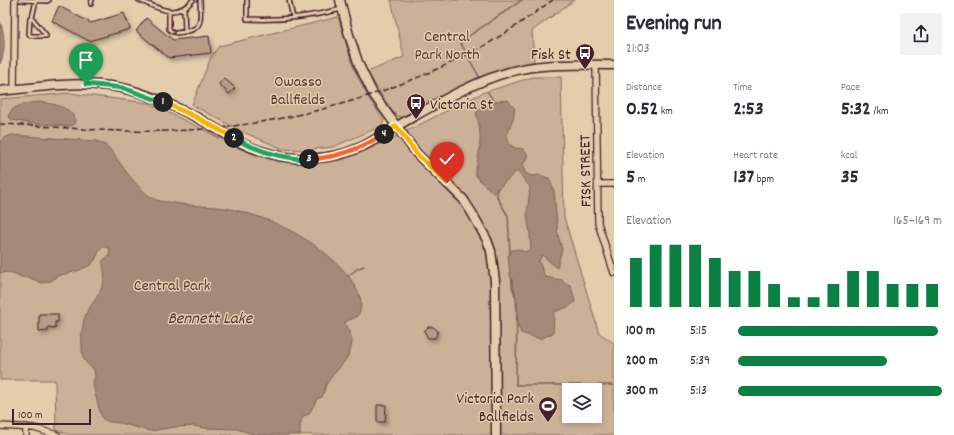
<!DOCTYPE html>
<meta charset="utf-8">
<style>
:root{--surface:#fff;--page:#f2f2f3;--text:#2b2b33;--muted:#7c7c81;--accent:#0b8043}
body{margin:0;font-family:Dekko,sans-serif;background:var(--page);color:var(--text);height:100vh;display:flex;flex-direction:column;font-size:15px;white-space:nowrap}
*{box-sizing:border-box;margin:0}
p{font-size:13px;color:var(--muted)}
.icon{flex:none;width:22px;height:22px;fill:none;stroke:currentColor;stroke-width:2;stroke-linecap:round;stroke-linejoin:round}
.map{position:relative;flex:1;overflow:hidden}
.sheet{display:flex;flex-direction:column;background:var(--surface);width:340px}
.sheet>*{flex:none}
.tools{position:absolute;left:562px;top:383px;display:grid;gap:8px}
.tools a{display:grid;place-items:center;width:40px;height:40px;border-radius:0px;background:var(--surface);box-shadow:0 2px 6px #0003;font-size:20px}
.scale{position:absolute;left:12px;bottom:10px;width:79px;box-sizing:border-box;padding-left:4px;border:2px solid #4a1f2b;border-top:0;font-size:11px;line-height:14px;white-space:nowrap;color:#4a1f2b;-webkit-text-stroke:3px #e3cdac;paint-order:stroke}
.pin{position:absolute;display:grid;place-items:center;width:34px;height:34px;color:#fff;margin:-41px -17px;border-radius:50% 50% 50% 0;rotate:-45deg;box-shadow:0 0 4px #0007}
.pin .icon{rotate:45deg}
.km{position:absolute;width:20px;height:20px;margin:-10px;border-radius:50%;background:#222;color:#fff;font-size:11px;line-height:20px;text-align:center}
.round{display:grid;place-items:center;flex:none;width:42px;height:42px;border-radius:0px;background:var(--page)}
.headline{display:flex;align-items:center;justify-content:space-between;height:68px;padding:0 12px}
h1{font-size:22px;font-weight:700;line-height:30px}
.stats{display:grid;grid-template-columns:repeat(3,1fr);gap:6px;height:68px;padding:4px 12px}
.stats div{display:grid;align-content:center}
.stats b{font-size:20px;font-weight:700}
.stats small{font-size:11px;font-weight:400}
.stats p{font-size:11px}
.chart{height:112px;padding:8px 12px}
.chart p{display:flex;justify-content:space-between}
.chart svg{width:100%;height:72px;margin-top:4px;stroke:var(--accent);stroke-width:6}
ul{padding:0 12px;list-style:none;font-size:13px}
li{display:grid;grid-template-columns:64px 48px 1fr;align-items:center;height:30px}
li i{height:10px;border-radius:5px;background:var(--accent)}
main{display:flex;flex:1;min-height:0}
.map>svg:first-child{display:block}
.green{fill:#cab197;stroke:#8a6861;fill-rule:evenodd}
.water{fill:#a78979;stroke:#825f5a}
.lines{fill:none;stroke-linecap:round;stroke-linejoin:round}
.stream{stroke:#825f5a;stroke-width:1.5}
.building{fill:#b89c88;stroke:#4a1f2b;filter:url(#shadow)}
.lane-casing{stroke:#4a1f2b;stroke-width:6}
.street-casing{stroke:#4a1f2b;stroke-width:8}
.secondary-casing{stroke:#4a1f2b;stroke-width:11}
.lane{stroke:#e3cdac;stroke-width:3}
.street{stroke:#e3cdac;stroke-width:5.5}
.secondary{stroke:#e3cdac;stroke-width:8}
.rail{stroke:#4a1f2b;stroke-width:1.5;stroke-dasharray:6 3;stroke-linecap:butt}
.secondary-bridge-casing{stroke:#4a1f2b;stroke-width:11;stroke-linecap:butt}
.secondary-bridge{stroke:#e3cdac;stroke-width:8}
.split-1-casing{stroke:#fff;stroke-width:8}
.split-2-casing{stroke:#fff;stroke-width:8}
.split-3-casing{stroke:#fff;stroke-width:8}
.split-4-casing{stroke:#fff;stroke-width:8}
.split-5-casing{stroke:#fff;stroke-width:8}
.split-1{stroke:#22a559;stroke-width:5}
.split-2{stroke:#f5b400;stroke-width:5}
.split-3{stroke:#22a559;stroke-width:5}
.split-4{stroke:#f0652b;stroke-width:5}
.split-5{stroke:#f5b400;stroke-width:5}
.labels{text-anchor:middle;stroke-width:3;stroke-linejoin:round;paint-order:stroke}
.park-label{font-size:16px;fill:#5d353b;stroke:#e3cdac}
.poi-label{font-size:16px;fill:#4a1f2b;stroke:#e3cdac;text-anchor:end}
.street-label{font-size:16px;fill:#4a1f2b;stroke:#e3cdac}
.water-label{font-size:17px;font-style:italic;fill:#5d343b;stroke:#e3cdac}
</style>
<main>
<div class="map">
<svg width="614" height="435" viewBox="0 0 614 435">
<defs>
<filter id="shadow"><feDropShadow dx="2" dy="3" stdDeviation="2" flood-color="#0004"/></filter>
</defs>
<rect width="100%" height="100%" fill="#e3cdac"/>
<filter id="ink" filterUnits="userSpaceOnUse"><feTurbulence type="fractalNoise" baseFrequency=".025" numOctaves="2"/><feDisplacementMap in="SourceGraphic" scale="8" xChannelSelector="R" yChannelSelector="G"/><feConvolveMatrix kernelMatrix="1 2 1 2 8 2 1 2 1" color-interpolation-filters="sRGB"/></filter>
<g filter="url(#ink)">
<!-- green -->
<path class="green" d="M391,0h183l-42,31 2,31 -36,9 -44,18 -52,28 -5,-1 -5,-5 -25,-39 37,-15z
M338,17l16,52 15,30 15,21 -2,6 -49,21 -27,3 -23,-1 -38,-16 -53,-28 19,-48 8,-11z
M533,77h28l3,140 35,116 15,10v92h-544l-14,-5 -1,-50h-55v-281l70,-6 78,10 46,22 47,24 38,13 63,-2 53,-23 87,-44zM569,390h26v26h-26z"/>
<!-- water -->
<path class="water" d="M0,21c5,14 6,29 0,43z
M508,100l7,9 -2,11 -6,15 2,9 6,4 8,1 5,6 -5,10 2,8 6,3 9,-1 9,3 5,13 4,44 4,14 -5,19 -15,-13 -3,6 6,16 17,3 9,6 4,16 -7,5 -14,5 -1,21 -13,6 -19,-6 -3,-8 -3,-33 -5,-18 -2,-18 4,-6 6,-1 7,3 6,-3 -1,-15 -3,-19 3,-28 -13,-16c-8,8 -17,14 -23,23 -6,-7 -15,-12 -19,-21 5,-22 8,-38 1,-60 9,-10 19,-12 32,-13z
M40,102c11,1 40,7 34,23l-5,1 -42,-3 -15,-3 -4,-4c5,-12 20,-13 32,-14z
M11,135l86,6c13,4 17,14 25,25 9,12 20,27 34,34 4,1 8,2 12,2 16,3 32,4 48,5 47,4 115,38 139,79 1,4 4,7 5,11 2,5 1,17 -4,20 -3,2 -7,2 -11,5 1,7 7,12 7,20 -1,19 -18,28 -26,43 -2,4 -2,8 -4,12l-5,2 -8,15 -6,2 -3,9v10h-43l-20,-6 -33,-1 -10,-2 -19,1 -25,4 -30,-8 -11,-1 -6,-3 -3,-7 -6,-23 -1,-7 2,-6 -1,-7c-10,-6 -12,-11 -12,-23 -1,-12 0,-24 6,-36 6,-9 12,-16 15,-26 4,-12 -1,-15 0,-24l6,-4 1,-6 -2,-3h-5l-3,2 -5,11 -4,5 -14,6 -20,5 -6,5 -9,2 -14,-6h-7l-5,-3 -8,-2 -8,1v-131l4,-4z"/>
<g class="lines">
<!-- stream -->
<path class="stream" d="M465,51l-5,-9 62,-42
M468,57l12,21
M488,92l4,7v4
M497,189v8l11,19 2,38
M348,276l9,-7 7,-3
M512,280v7l4,11
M517,303l-1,82h98"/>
</g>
<!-- building -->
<path class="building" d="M59,6l32,17 33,-10 6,16 -41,12 -37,-20z
M146,18l27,22 36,-4 2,17 -42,5 -33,-27z
M224,78l11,10 -6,6 -10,-10z
M39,314h19v8h-3v6l-7,-1v4l-9,1z
M428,327h5l5,4 -3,7h-7l-4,-7z
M377,405h9l-1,17h-8z"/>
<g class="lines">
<!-- lane casing -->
<g class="lane-casing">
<path id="lane" d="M20,0l27,1 2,-1
M139,0c19,8 37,20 54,0
M247,0v19c33,2 63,-2 95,-10
M289,0l4,18
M91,4l1,-4
M184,8l1,24
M169,11v18l3,3
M32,18l14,17v1h-15l-2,-2 1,-16h2l4,-18
M176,33c27,-3 25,-8 24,-33"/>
</g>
<!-- street casing -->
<g class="street-casing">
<path id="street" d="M596,65l2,158 16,50
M14,90l1,-90
M598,184h16
M0,426l34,2 23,7
M26,427v8"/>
</g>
<!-- secondary casing -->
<g class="secondary-casing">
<path id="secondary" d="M340,0l9,35 10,30 14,29 44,60 46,45 9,14 15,27 4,11 4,30 1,154
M0,91c41,-4 81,-11 122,-3 24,5 52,18 74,29
M241,143c38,18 81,22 120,4 13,-6 24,-14 36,-21 34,-19 75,-44 112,-54 34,-10 70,-7 105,-7"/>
</g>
<!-- lane -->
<use href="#lane" class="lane"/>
<!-- street -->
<use href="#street" class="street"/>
<!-- secondary -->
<use href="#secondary" class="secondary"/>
<!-- rail -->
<path class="rail" d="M0,124c55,2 111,9 166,7 110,-3 219,-32 316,-84 25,-14 48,-31 71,-47"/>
<!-- secondary-bridge casing -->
<g class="secondary-bridge-casing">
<path id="secondary-bridge" d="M196,117l45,26"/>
</g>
<!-- secondary-bridge -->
<use href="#secondary-bridge" class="secondary-bridge"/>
</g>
</g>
<g class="lines" filter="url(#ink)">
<!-- split-1 casing -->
<g class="split-1-casing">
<path id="split-1" d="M86,84l37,4 40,14"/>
</g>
<!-- split-2 casing -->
<g class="split-2-casing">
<path id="split-2" d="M163,102l33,15 38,21"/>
</g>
<!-- split-3 casing -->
<g class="split-3-casing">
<path id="split-3" d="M234,138c23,13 48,21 75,21"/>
</g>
<!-- split-4 casing -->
<g class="split-4-casing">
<path id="split-4" d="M309,159c28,-1 52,-10 75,-25"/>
</g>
<!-- split-5 casing -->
<g class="split-5-casing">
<path id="split-5" d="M384,134l12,-8 21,28 30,29"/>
</g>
<!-- split-1 -->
<use href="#split-1" class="split-1"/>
<!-- split-2 -->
<use href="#split-2" class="split-2"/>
<!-- split-3 -->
<use href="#split-3" class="split-3"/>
<!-- split-4 -->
<use href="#split-4" class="split-4"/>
<!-- split-5 -->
<use href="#split-5" class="split-5"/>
</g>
<!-- icons -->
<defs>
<g id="bus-pin" transform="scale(1)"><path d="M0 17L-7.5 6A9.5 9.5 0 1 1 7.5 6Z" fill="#4a1f2b" stroke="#e3cdac"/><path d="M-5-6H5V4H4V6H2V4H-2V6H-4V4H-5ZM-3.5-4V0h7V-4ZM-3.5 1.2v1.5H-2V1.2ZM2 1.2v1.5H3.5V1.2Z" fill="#fff"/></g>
<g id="stadium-pin" transform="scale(1)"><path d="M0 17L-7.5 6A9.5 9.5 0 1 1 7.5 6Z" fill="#4a1f2b" stroke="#e3cdac"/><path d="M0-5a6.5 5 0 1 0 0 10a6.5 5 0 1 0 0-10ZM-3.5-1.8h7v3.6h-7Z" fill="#fff"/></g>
</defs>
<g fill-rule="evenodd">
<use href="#bus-pin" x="585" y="53"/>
<use href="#bus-pin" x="416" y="103"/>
<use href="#stadium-pin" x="548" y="406"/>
</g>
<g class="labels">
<!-- park labels -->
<g class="park-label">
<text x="447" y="41">Central<tspan x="447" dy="18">Park North</tspan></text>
<text x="298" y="86">Owasso<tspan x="298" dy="18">Ballfields</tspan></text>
<text x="172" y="290">Central Park</text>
</g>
<!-- poi labels -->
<g class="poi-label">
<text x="571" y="59">Fisk St</text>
<text x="430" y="109" text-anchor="start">Victoria St</text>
<text x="534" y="403">Victoria Park<tspan x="534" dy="18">Ballfields</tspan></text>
</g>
<!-- street labels -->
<g class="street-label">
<text transform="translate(584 171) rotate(-91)" y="6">FISK STREET</text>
</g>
<!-- water labels -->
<g class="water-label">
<text x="210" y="323">Bennett Lake</text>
</g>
</g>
</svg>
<div class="tools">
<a><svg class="icon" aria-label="layers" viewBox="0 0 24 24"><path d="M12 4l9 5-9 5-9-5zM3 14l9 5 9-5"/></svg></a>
</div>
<div class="scale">100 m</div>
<div class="pin" style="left:86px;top:84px;background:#1e9e55"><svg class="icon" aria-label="arrive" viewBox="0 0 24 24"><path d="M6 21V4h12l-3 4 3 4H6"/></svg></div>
<div class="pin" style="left:447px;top:183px;background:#d93025"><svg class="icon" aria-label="check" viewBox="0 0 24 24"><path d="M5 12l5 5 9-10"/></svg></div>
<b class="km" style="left:163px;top:102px">1</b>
<b class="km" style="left:234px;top:138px">2</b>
<b class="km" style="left:309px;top:159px">3</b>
<b class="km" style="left:384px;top:134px">4</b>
</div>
<section class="sheet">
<div class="headline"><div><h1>Evening run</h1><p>21:03</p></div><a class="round"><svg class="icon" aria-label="share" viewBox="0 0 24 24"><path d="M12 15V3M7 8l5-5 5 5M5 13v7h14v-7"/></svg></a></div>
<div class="stats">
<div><p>Distance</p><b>0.52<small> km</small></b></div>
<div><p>Time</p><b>2:53</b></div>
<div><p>Pace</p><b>5:32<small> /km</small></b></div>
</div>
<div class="stats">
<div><p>Elevation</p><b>5<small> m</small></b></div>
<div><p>Heart rate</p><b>137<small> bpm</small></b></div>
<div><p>kcal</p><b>35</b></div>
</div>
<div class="chart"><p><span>Elevation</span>165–169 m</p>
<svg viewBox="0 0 160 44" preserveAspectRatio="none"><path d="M5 44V14M15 44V6M25 44V6M35 44V6M45 44V14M55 44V22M65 44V22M75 44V30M85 44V38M95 44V38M105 44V30M115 44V22M125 44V22M135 44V30M145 44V30M155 44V30"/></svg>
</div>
<ul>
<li><b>100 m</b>5:15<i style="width:98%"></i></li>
<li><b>200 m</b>5:39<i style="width:73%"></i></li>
<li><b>300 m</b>5:13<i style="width:100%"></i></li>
</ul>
</section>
</main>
